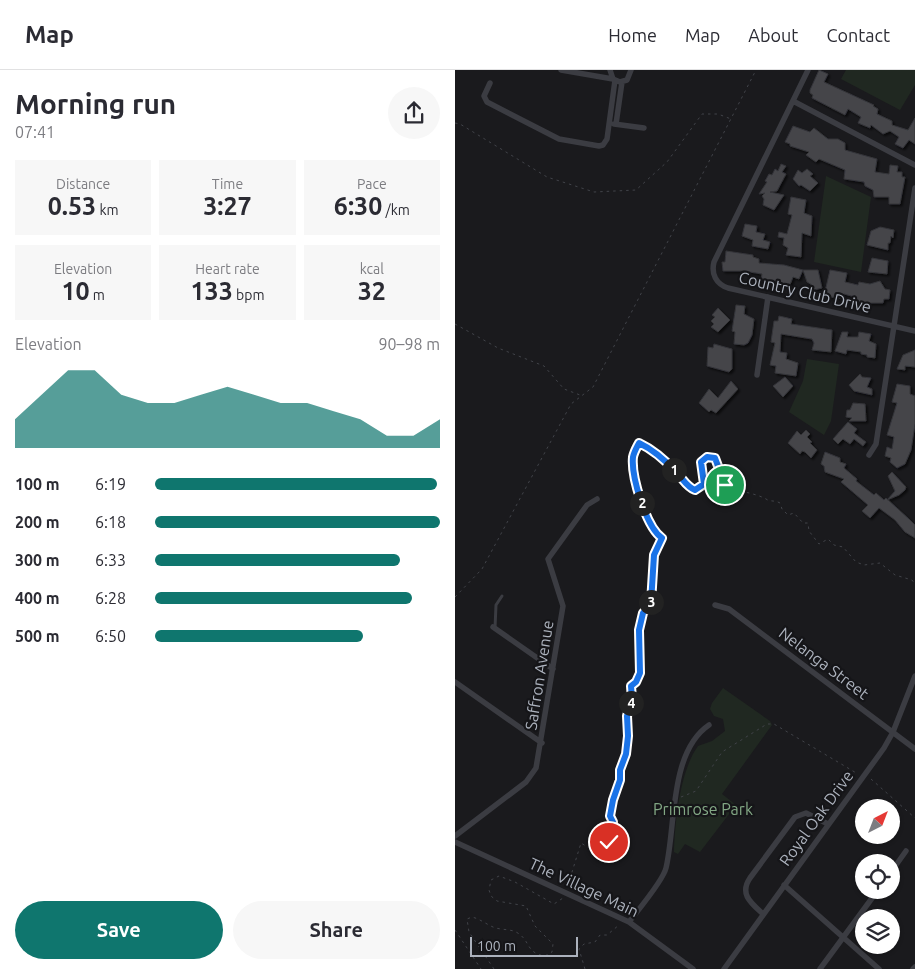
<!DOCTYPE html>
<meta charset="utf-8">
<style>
:root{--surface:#fff;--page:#f7f7f7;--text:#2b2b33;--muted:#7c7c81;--line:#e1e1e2;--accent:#0f766e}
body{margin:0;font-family:Ubuntu,sans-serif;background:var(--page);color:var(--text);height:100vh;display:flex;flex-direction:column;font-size:19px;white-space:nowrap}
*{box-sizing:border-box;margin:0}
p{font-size:16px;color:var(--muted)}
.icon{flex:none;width:28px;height:28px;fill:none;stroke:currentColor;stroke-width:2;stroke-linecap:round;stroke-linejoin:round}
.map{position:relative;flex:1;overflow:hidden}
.side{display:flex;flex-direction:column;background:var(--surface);width:455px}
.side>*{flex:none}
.needle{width:32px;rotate:42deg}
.buttons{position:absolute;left:400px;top:729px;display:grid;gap:10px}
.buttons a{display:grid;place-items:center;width:45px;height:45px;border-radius:50%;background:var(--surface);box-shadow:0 1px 4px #0004;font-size:25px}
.scale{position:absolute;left:15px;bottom:12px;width:108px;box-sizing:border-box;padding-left:5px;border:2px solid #acb2bd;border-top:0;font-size:14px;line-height:18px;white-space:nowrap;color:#acb2bd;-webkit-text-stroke:4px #151518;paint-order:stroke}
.pin{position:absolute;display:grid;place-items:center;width:42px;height:42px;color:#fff;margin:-21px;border:2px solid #fff;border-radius:50%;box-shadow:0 1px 5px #0007}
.km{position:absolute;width:25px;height:25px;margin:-12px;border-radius:50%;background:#222;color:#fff;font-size:14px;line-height:25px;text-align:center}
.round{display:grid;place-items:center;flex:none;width:52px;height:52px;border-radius:26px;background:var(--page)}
.overview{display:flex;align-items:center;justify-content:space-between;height:85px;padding:0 15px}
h1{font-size:28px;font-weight:700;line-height:38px}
.stats{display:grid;grid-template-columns:repeat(3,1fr);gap:8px;height:85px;padding:5px 15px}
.stats div{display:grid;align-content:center;border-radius:0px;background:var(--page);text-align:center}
.stats b{font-size:25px;font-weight:700}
.stats small{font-size:14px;font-weight:400}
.stats p{font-size:14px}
.chart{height:140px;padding:10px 15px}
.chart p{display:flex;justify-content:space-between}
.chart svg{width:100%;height:90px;margin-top:5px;fill:var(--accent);opacity:.7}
.cta{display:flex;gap:10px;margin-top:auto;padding:10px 15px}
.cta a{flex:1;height:58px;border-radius:30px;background:var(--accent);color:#fff;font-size:20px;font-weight:700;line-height:58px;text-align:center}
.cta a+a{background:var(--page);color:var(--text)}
ul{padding:0 15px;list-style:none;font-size:16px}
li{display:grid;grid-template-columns:80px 60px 1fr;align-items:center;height:38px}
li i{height:12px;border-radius:6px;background:var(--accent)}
header{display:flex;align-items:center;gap:30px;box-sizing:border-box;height:70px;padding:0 25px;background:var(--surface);border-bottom:1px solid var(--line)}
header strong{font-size:24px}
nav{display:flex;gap:28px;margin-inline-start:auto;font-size:18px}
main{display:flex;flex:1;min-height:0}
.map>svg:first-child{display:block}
.green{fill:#202821}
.building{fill:#44454a;stroke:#343439;filter:url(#shadow)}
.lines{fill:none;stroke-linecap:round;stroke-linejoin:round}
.path{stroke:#414349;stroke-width:1;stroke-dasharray:2.5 4;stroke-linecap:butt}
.lane{stroke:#3b3c42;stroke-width:3}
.street{stroke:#3b3c42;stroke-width:5.5}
.route-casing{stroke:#fff;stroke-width:10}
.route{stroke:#1a73e8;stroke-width:6}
.labels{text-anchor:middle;stroke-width:4.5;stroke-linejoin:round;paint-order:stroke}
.street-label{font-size:16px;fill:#acb2bd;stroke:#151518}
.park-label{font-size:16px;fill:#83a885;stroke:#151518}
</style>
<header>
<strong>Map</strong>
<nav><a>Home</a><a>Map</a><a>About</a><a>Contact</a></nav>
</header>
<main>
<section class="side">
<div class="overview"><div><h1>Morning run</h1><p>07:41</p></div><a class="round"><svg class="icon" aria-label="share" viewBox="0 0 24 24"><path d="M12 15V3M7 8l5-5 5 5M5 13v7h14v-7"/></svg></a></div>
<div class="stats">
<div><p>Distance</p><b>0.53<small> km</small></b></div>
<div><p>Time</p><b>3:27</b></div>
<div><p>Pace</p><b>6:30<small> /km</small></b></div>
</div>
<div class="stats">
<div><p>Elevation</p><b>10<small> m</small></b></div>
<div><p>Heart rate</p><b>133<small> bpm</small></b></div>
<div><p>kcal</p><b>32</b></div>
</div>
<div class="chart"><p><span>Elevation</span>90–98 m</p>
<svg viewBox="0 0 160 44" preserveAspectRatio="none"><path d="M0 44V30L10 18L20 6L30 6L40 18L50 22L60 22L70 18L80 14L90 18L100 22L110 22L120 26L130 30L140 38L150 38L160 30V44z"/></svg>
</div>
<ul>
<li><b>100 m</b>6:19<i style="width:99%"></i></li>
<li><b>200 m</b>6:18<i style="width:100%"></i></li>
<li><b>300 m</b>6:33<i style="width:86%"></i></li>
<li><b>400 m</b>6:28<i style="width:90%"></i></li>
<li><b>500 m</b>6:50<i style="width:73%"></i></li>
</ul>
<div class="cta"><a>Save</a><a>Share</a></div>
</section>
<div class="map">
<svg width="460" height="899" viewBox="0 0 460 899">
<defs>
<filter id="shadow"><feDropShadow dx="2" dy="2" stdDeviation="1" flood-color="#0009"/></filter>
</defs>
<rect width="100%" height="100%" fill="#1a1a1d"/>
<!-- green -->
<path class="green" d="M391,0h69v15l-15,25 -59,-31z
M371,106l45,21 -10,75 -47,-10z
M352,289l32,5 -8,57 -7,14 -35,-23 14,-31z
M268,618l47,33 2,4 -50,69 14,11 -36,47 -15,-8 -7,10 -4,-2c1,-31 6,-81 24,-106l14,-5 13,-10 -2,-12 -9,-3 -4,-7 2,-6z"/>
<!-- building -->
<path class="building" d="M364,0l9,4 -4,8 50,23 -1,1 5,3 -1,5 15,7v4l16,5 7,-12v26l-6,-4 -6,8 -8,-4 4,-7 -9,-6 -7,3 -12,-9 -1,3 -12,-5 3,-6 -13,-8 -3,6 -33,-17 1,-3 -3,-2v-3z
M338,56l17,6 4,-4 14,11h10l7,4v7l32,9 -2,13 14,2 1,-9 8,1 -1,6h5v5h3l-5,27h-11v-7h-15l-1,-7 -8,-4 -1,-4 -20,-3 1,-9 -26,-11 -3,3 -3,-2 -7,-5 3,-3 -19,-6v-2l-5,-2z
M326,94l5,2 -4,6 4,2 -9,17 -7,1 14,3 -10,15 -11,-5 1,-6 -2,-3 3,-3 -6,1 8,-12 -2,-1 4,-7 3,1 3,-6 3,2z
M352,99l6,5 -3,2 8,7 -8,8 -9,-6 -2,1 -6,-7 5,-9 4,3z
M336,127l15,3 -2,13 8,3 -1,20 -9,-3 -1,24 -15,-2 2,-7 -5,-3 1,-7 -6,-1 1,-5 8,2 5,-19 -4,-1z
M290,154l12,2 -1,6 9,2 -2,6 7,2 -2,7 -16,-3 1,-6 -11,-4z
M425,157l14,3 -1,8 -2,-2 -1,7h-2v7l-21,-5 4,-14z
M271,181l27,4v2l6,2v4l25,2 19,5 -4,9 -6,-2 -3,8 -19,-4v3l-10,-2 1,-8 -18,-3h-21l-1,-9h3z
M417,188l16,3 -1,13 -19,-2z
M348,200h15l4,18 -8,2 -2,-5 -5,-3z
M375,200l17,3 -2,9 13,3 1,-3 11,2 10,-3 5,8 5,1 -1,9h-5l-1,4h-19l-9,-1v-5l-11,-3 -1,5 -19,-3z
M281,235l9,1 -1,8 10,5 -2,16 -4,8 -4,2 -10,-1 1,-12 -3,-1z
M263,238l12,12 -12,12 -7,-5 3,-3 -3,-3 4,-4 -3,-2z
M324,246l13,3 -1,5 41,6 -1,22 -19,-2 2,-7 -2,-4 -31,-5 -1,18 7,1 -1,6 12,4 -2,13 -21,-3 1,-7 -6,-1 5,-22 -4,-1 3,-21h4z
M387,262h6l-1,5h11l1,-5 12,2 -2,7 7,3 -1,14 -8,-1v-2l-6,-1v-2l-14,-2 -1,4 -11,-3z
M259,274l18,5v20l-3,3 -22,-6 1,-19 5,1z
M460,280v17l-10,-1v4l-8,-1 6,-14z
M405,304l2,3 9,1 -4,9 5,2v6l-18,-4 -5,-6z
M330,307l8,9 -10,11 -10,-11z
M276,311l7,8 -22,24 -5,-3 -2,2 -10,-9 10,-14 9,9z
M442,314l13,2v8l5,2v28l-4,26 -6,14 -8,4 -7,-6 1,-4 -6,-2 2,-9 5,2 2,-12 -7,-2 10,-32 -5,-1z
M398,333l12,1 1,17h-17l3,-3 -6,-1 1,-7h3z
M393,352l9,7 -3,4 12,9 -3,4 -9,-7 -4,5 -7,-5 -5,5 -5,-5z
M351,360l4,4 -3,3 5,5 -2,1 7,7 -6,8 -6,-6 -3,-1 -2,3 -12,-11 9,-12 4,4z
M370,382l15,6v4l6,2 -2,4 13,11 -1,2 18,14 2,-2 8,7 2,-2 23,21 6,6v13l-10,-6 -10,-12 -16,-12 -9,10 -8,-7 6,-6 -27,-23 3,-3 -19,-7 -1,-6 -3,-2z
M437,402l14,15 -1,3 -6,5 -12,5 8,-9 -7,-15z"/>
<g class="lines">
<!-- path -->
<path class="path" d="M0,53l5,1 87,53 47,15 42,-2 31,-28 35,-48h16l13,5
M0,254l43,24 46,18 20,23 16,6
M0,527l27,-28 89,-165 22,-17 163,-317
M416,709l44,39
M226,727l15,-6 26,-39 45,-28h7l84,50
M113,815l13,-42 24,15 4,-4 4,-54 7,-20v-10l6,-16 2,-19 -1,-19 5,-17 -1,-13 5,-4 4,-9 -1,-43 4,-17 8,-10 3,-48 8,-17c-16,-11 -31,-62 -29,-81 1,-5 4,-10 6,-14 13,6 28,19 38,30 7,7 9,13 18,17l9,-7 -3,-21 6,-5 7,1 11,27c12,7 28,7 41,14 4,3 9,1 14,4l2,6 6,6 6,-2 9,10h5l1,8 10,13 9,-5 6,6 9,2 13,15 8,3 16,-2 15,12 17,5 3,4
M0,860l26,39
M39,899l-25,-37 -2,-13 5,-2c8,2 14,7 21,10 7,3 17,2 23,5 15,8 9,21 29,24l7,-4 1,-8 -18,-18 -9,-20 -29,-5 -6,-5 -2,-6 2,-10 8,-4 16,6 39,22 9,-6
M130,899l-6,-20 5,-5 11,-2 5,-7h7l12,-10"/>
<!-- lane -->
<path class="lane" d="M40,558l1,-23 6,-9"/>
<!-- street -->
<path class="street" d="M106,0l52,9
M155,0l3,9 7,3 7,-2 4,-10
M353,0l-94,192c-3,12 2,22 14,26l187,43
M35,13l-6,13 3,6 72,37 40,7 4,-1 4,-6 8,-59
M338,31l122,64
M159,54l30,4
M161,54l6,-42
M302,305l11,-78
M414,385l7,-11 39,-256
M260,535l14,4 186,140
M38,557l60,42
M0,612l87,61
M0,766l71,-54 10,-14 27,-162 -15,-47 39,-54 10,-6
M0,772l174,80 64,47
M436,802l15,-21
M329,815l95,84
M308,844c-12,-11 -24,-20 -13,-36l45,-61 11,-4 22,11
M174,852c9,-12 34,-41 37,-54 10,-42 3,-116 43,-143
M269,899l160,-221 9,-16 22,-56
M365,899l58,-79
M458,899l2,-2"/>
</g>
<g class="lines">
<!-- route casing -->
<g class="route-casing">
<path id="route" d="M154,772l4,-20 -3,-6 3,-16 7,-20v-10l6,-16 2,-18 -1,-20 5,-17 -1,-13 5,-4 4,-9 -1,-43 4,-17 8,-10 3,-48 8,-17c-16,-11 -31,-62 -29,-81 1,-5 4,-10 6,-14 13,6 28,19 38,30 7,7 9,13 18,17l9,-6 -3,-22 6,-5 8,1 10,27"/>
</g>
<!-- route -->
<use href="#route" class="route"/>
</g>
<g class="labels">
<!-- street labels -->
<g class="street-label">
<text transform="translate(350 222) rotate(13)" y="6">Country Club Drive</text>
<text transform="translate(369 593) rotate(37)" y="6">Nelanga Street</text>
<text transform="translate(84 605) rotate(-81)" y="6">Saffron Avenue</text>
<text transform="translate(361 748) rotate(-54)" y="6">Royal Oak Drive</text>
<text transform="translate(129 817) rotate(25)" y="6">The Village Main</text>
</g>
<!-- park labels -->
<g class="park-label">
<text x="248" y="745">Primrose Park</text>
</g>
</g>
</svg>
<div class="buttons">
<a><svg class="needle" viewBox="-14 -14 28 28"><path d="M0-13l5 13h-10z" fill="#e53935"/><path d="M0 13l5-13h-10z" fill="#7c7c81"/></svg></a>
<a><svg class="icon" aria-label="locate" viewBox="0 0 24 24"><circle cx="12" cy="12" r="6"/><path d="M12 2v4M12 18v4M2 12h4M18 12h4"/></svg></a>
<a><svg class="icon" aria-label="layers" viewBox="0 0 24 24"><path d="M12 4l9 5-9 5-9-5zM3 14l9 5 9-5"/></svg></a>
</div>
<div class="scale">100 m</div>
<div class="pin" style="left:270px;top:415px;background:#1e9e55"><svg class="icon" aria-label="arrive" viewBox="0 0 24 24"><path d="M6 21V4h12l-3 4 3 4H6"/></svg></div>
<div class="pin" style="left:154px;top:772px;background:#d93025"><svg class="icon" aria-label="check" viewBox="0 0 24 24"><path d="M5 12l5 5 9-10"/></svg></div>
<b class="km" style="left:219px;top:400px">1</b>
<b class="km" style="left:187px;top:433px">2</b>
<b class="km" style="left:196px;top:532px">3</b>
<b class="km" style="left:176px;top:633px">4</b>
</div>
</main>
